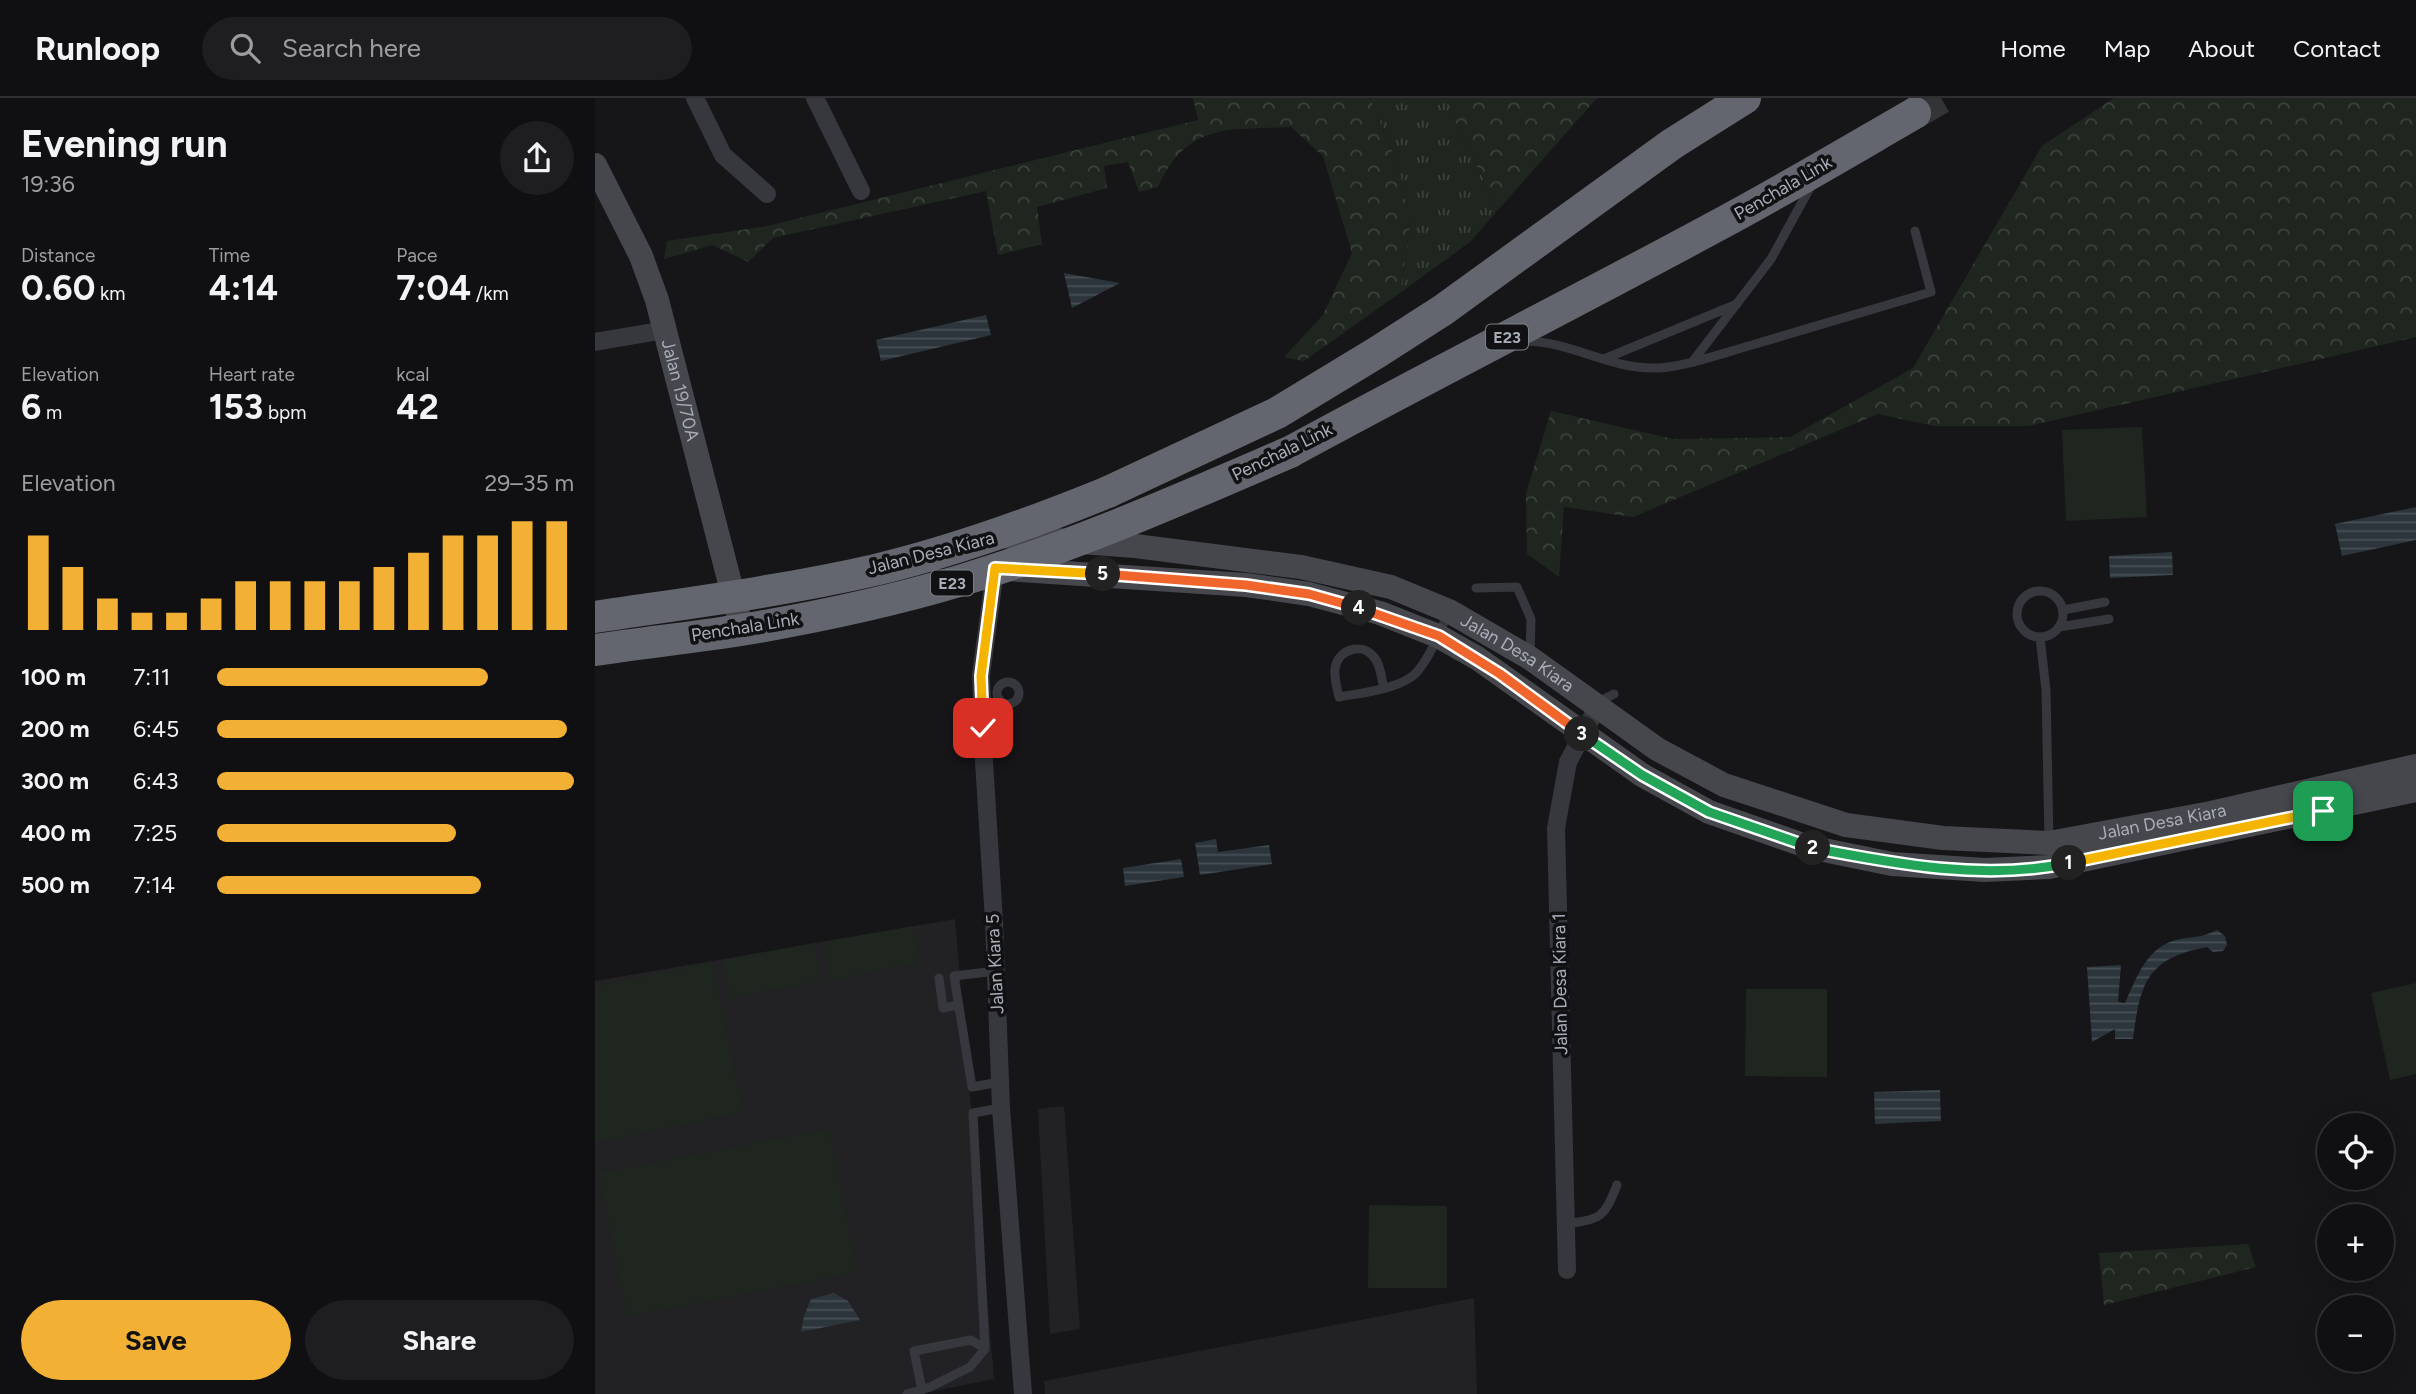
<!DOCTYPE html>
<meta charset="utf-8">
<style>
:root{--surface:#101012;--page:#1e1e20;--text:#f1f3f6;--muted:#9c9d9f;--line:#303032;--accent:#f2b134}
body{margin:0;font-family:Figtree,sans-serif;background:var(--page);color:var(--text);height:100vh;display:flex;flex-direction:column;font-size:26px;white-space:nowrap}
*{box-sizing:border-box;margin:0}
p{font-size:23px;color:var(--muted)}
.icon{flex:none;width:38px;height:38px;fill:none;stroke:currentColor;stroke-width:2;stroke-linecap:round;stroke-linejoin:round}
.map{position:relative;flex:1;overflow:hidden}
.side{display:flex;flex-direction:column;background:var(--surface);width:595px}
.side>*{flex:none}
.controls{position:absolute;left:1722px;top:1015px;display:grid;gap:14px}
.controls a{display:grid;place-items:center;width:77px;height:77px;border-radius:50%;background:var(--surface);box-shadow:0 7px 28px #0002,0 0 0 2px var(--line);font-size:35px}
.pin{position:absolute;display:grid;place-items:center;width:60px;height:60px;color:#fff;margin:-30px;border-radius:14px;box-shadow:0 4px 10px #0006}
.km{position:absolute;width:35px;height:35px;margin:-18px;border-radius:50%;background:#222;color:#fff;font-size:19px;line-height:35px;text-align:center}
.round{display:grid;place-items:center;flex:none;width:74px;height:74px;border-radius:37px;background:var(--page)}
.head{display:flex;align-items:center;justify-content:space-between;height:119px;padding:0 21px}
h1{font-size:38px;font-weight:700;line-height:52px}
.metrics{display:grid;grid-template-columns:repeat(3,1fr);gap:10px;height:119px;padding:7px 21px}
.metrics div{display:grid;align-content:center}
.metrics b{font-size:35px;font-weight:700}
.metrics small{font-size:19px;font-weight:400}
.metrics p{font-size:19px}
.chart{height:196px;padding:14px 21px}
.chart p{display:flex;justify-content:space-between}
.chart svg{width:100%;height:126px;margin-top:7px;stroke:var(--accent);stroke-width:6}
.action{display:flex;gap:14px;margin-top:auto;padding:14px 21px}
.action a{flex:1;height:80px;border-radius:42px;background:var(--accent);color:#111;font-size:28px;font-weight:700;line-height:80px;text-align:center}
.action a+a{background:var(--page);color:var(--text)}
ul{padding:0 21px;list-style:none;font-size:23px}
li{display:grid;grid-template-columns:112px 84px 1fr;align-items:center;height:52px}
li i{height:18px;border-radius:9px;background:var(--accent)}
header{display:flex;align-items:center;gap:42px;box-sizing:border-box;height:98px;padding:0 35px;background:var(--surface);border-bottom:2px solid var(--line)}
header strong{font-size:33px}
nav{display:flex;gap:38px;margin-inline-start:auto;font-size:24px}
.search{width:490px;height:63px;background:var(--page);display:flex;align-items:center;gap:18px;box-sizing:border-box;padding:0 24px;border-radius:38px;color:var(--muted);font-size:26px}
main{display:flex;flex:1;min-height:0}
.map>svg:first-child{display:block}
.built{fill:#222225}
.grass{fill:url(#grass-tufts)}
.forest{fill:url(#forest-crowns)}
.pitch{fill:#1e261f}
.water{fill:url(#water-rules)}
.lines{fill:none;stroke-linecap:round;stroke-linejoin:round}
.highway-tunnel{stroke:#333438;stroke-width:32;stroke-dasharray:32 16;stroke-linecap:butt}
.lane{stroke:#37383d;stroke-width:9}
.street{stroke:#37383d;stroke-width:18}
.secondary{stroke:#45474d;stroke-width:24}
.highway{stroke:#63666e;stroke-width:32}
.highway-bridge{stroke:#63666e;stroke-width:32}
.split-1-casing{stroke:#fff;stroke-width:14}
.split-2-casing{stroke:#fff;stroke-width:14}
.split-3-casing{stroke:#fff;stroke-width:14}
.split-4-casing{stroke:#fff;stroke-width:14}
.split-5-casing{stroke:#fff;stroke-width:14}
.split-6-casing{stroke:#fff;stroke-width:14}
.split-1{stroke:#f5b400;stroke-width:9}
.split-2{stroke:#22a559;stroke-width:9}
.split-3{stroke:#22a559;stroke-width:9}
.split-4{stroke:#f0652b;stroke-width:9}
.split-5{stroke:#f0652b;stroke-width:9}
.split-6{stroke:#f5b400;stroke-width:9}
.labels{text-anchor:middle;stroke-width:7;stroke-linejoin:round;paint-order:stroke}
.shield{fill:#111113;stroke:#7b7e86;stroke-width:2}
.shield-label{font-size:16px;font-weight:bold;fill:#a8adb8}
.street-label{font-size:18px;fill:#a8adb8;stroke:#111113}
</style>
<header>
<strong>Runloop</strong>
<div class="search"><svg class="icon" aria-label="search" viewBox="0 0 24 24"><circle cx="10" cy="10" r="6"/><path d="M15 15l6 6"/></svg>Search here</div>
<nav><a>Home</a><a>Map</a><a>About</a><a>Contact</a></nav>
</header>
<main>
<section class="side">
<div class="head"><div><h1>Evening run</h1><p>19:36</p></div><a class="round"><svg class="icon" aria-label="share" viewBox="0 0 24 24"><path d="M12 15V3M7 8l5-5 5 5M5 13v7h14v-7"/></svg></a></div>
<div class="metrics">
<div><p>Distance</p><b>0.60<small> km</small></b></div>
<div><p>Time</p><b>4:14</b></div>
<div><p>Pace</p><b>7:04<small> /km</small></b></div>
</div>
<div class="metrics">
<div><p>Elevation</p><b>6<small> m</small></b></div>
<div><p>Heart rate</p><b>153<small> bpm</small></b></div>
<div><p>kcal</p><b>42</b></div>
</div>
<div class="chart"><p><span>Elevation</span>29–35 m</p>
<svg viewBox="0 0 160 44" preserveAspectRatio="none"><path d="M5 44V11M15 44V22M25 44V33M35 44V38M45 44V38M55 44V33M65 44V27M75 44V27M85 44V27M95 44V27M105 44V22M115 44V17M125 44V11M135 44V11M145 44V6M155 44V6"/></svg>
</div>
<ul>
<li><b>100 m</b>7:11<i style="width:76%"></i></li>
<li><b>200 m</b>6:45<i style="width:98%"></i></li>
<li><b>300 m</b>6:43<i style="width:100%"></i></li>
<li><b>400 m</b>7:25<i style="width:67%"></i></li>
<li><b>500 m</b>7:14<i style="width:74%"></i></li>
</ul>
<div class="action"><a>Save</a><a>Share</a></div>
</section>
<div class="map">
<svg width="1821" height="1296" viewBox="0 0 1821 1296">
<defs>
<pattern id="grass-tufts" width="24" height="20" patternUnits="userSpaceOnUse" patternTransform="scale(1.75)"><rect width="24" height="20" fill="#1e261f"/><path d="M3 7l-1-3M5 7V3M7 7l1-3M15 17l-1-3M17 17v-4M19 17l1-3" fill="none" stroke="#3c433d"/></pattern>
<pattern id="forest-crowns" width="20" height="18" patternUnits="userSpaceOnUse" patternTransform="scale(1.75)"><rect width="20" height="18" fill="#1e261f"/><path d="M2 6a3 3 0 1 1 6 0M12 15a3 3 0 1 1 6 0" fill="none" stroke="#3c433d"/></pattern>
<pattern id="water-rules" width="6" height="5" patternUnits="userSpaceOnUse" patternTransform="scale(1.75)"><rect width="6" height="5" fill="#2c353c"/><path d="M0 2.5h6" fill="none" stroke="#485056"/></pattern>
</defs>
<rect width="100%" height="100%" fill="#161618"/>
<!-- built -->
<path class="built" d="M360,821l39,460 -75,15h-324v-413z
M469,1008l16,223 -30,5 -12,-225z
M879,1200l3,96h-432l-1,-13z"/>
<!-- grass -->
<path class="grass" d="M775,0h74l54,112 -28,32 -70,51 10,-68 -11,-58z"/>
<!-- forest -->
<path class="forest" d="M598,0h177l29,69 11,58 -10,68 -96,68 -20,-4 39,-42 29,-62 -29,-97 -32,-29c-61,3 -103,-6 -133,60l-19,5 -11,-30 -24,4 3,22 -70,19 5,37 -44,11 -12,-64 -213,47 -25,24 -35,-17 -49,14 3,-18 100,-15 431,-106z
M849,0h153l-99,112z
M1519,0h302v239l-387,89h-95l-56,-12 -245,103 -69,-10 -5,70 -32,-23 -1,-61 25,-82 122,28 117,-2 123,-69 129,-222z
M1653,1146l8,23 -152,38 -5,-52z"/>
<!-- pitch -->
<path class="pitch" d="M1547,329l5,90 -81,4 -4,-91z
M318,828l7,37 -91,17 -6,-38z
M219,845l7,38 -91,16 -7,-37z
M117,864l31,150 -148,31v-156z
M1821,885v91l-26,6 -19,-87z
M1151,891h81v88l-82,-1z
M234,1031l28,143 -230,45 -28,-144z
M774,1107l78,1v82h-79z"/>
<!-- water -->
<path class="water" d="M469,175l56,10 -48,25z
M391,217l5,20 -110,26 -5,-21z
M1821,409v33l-74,16 -7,-32z
M1577,454l1,23 -63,3 -1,-22z
M621,741l2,13 51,-7 3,19 -72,11 -5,-32z
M586,761l3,18 -59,9 -2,-18z
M1622,832l8,6 2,9 -4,6 -10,1 -6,-5c-60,11 -67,36 -74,92h-18v-10l-23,13 -5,-75 34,-2 -3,37 7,1c12,-26 22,-58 55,-64 13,-2 24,-2 37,-9z
M1345,992l1,31 -66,3 -1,-32z
M239,1195l14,8 12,19 -59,12 3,-16 7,-17z"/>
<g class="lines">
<!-- highway-tunnel -->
<path class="highway-tunnel" d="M1320,15l26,-15"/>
<!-- lane -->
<path class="lane" d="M929,243c45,0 84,27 129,27 26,1 73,-16 99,-23 59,-18 119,-35 179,-53l-16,-61
M1009,261l133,-55
M1098,263l78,-102 40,-73
M881,490l41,-1 14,32 -1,37
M1422 516a23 23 0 1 1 46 0a23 23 0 1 1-46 0Z
M1468,512l42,-8
M1464,529l50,-8
M1445,539l6,53 3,151
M402 595a11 11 0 1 1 22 0a11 11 0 1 1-22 0Z
M789,590c-3,-10 -3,-24 -11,-32 -12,-14 -36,-6 -38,13 -1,9 2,19 4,28 22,-4 63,-8 78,-25 14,-17 23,-40 31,-59
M1004,607l3,-5 12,-6
M401,873l-42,5 18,111 28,-5
M344,880l4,30 15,-3
M971,1126c35,-5 38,-6 51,-39
M390,1251l-12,-236 28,-5
M312,1296l23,-7 40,-20 15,-18 -14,-9 -57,11 8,39"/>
<!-- street -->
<path class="street" d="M100,0l28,57 44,39
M220,0l46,93
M0,244l70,-12
M401,465l-15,112 3,86 10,160 7,187 22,286
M972,1172l-11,-442 12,-66 30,-56"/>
<!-- secondary -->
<g class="secondary">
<path id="s1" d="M0,67l46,91 16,44 83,322"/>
<path id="s2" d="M406,438l134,10 166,21 90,20 58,24 81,47 127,91 67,36 122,40 97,13 106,5 162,-30 205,-47"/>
<path d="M411,471l240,16 63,9 71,19 58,23 39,22 165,117 67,37 100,35 83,17 93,6 64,-3 367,-77"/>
</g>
<!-- highway -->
<path class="highway" d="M695,354c143,-78 288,-151 432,-229 65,-35 129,-73 193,-110
M513,394l169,-79 99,-60 67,-43 229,-166 73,-46"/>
<!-- highway-bridge -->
<path class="highway-bridge" d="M0,519c93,-14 188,-26 280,-47 80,-19 157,-47 233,-78
M0,552c52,-8 105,-13 158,-22 69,-12 139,-27 206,-47 114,-34 222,-82 331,-129"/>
</g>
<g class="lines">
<!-- split-1 casing -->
<g class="split-1-casing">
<path id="split-1" d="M1474,765l254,-52"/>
</g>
<!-- split-2 casing -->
<g class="split-2-casing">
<path id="split-2" d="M1218,750c83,16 172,33 256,15"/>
</g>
<!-- split-3 casing -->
<g class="split-3-casing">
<path id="split-3" d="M987,636l60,41 67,37 104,36"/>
</g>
<!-- split-4 casing -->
<g class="split-4-casing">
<path id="split-4" d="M764,510l80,28 61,38 82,60"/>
</g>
<!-- split-5 casing -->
<g class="split-5-casing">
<path id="split-5" d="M508,476l143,11 63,9 50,14"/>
</g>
<!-- split-6 casing -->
<g class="split-6-casing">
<path id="split-6" d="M388,630l-2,-52 14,-108 108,6"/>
</g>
<!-- split-1 -->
<use href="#split-1" class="split-1"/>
<!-- split-2 -->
<use href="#split-2" class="split-2"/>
<!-- split-3 -->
<use href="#split-3" class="split-3"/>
<!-- split-4 -->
<use href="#split-4" class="split-4"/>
<!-- split-5 -->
<use href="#split-5" class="split-5"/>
<!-- split-6 -->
<use href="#split-6" class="split-6"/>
</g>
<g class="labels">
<!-- shield labels -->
<g class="shield">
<rect x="891" y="226.5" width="42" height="25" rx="5"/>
<rect x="336" y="472.5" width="42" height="25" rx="5"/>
</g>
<g class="shield-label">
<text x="912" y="245">E23</text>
<text x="357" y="491">E23</text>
</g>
<!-- street labels -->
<g class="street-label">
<text transform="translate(1188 90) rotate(-30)" y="6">Penchala Link</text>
<text dy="6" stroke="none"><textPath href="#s1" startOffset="242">Jalan 19/70A</textPath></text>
<text transform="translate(687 354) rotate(-26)" y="6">Penchala Link</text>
<text transform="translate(336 455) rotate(-14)" y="6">Jalan Desa Kiara</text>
<text transform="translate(150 529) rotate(-9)" y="6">Penchala Link</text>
<text dy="6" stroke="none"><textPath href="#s2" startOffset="537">Jalan Desa Kiara</textPath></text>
<text dy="6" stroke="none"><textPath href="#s2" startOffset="1230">Jalan Desa Kiara</textPath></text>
<text transform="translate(400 866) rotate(-93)" y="6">Jalan Kiara 5</text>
<text transform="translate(965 886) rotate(-91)" y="6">Jalan Desa Kiara 1</text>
</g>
</g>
</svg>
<div class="controls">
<a><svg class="icon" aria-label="locate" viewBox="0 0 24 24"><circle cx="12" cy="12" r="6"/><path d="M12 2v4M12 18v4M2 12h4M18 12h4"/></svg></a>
<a>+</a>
<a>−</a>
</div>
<div class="pin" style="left:1728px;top:713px;background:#1e9e55"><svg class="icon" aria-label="arrive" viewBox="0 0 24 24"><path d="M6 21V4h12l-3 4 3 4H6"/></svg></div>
<div class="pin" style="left:388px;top:630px;background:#d93025"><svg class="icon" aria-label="check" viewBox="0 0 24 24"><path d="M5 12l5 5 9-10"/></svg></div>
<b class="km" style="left:1474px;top:765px">1</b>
<b class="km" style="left:1218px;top:750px">2</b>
<b class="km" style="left:987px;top:636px">3</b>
<b class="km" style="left:764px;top:510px">4</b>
<b class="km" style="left:508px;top:476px">5</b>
</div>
</main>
